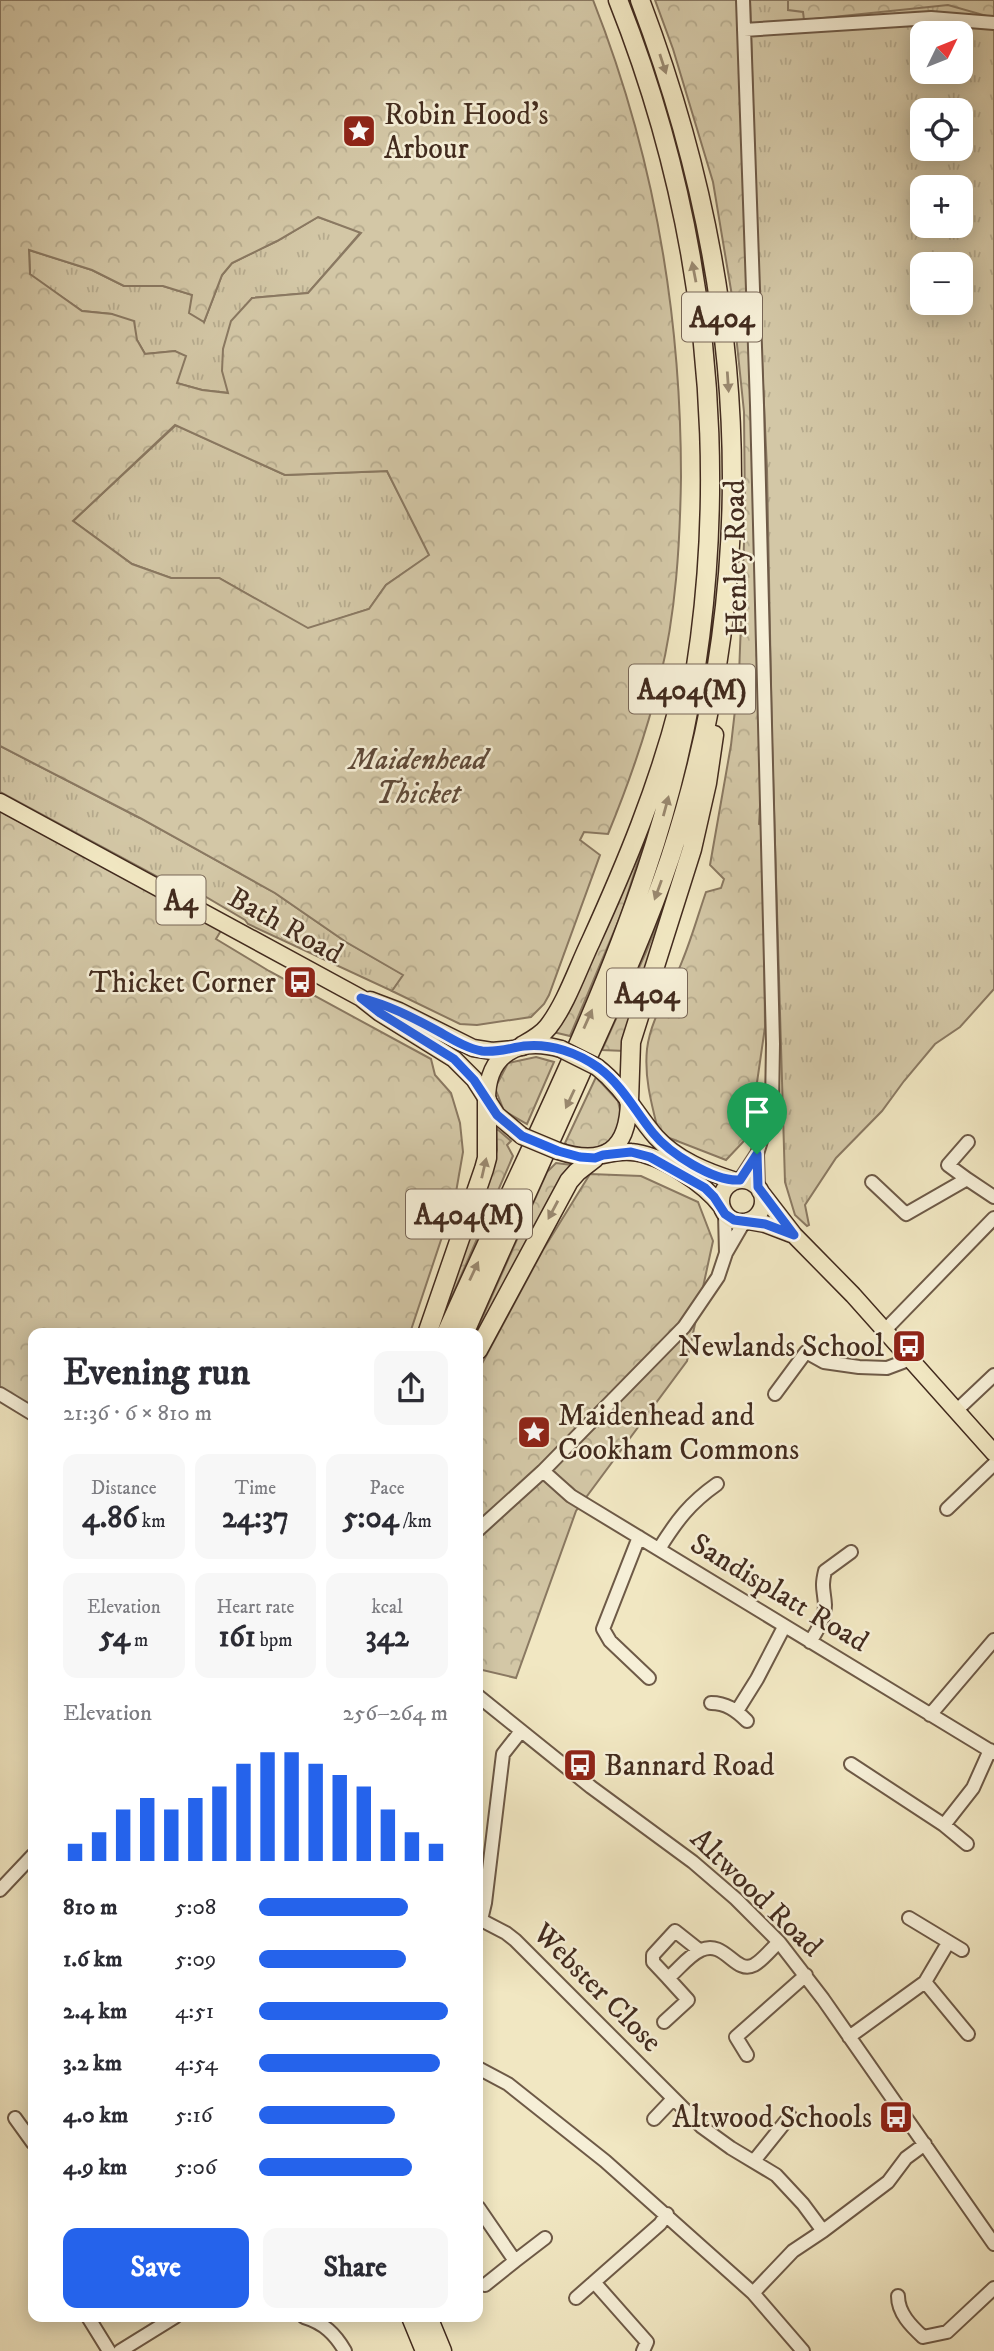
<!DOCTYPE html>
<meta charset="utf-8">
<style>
:root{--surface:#fff;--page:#f7f7f7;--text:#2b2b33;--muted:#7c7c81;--accent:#2563eb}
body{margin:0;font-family:"IM FELL DW Pica",serif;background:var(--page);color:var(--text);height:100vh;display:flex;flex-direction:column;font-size:26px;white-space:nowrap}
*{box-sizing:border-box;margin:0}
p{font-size:23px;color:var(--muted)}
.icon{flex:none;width:38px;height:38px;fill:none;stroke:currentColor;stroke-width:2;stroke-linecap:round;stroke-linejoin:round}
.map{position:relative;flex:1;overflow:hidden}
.details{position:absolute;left:28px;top:1328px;width:455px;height:994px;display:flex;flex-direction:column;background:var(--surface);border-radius:14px;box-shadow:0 4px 18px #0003}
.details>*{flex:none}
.needle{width:46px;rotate:47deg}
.buttons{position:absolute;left:910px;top:21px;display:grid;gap:14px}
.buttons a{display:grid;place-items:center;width:63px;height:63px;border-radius:14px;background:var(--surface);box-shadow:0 4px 18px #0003;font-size:35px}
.pin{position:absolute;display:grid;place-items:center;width:60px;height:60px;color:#fff;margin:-72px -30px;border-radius:50% 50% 50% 0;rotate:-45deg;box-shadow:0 0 7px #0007}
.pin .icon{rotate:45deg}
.round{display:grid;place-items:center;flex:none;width:74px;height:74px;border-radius:14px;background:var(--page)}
.headline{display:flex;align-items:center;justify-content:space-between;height:119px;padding:0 35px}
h1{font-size:38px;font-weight:700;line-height:52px}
.metrics{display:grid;grid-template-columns:repeat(3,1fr);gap:10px;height:119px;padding:7px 35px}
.metrics div{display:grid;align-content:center;border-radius:14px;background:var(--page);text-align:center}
.metrics b{font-size:30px;font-weight:700}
.metrics small{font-size:19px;font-weight:400}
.metrics p{font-size:19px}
.chart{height:196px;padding:14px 35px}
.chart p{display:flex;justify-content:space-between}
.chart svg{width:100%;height:126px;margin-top:7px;stroke:var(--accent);stroke-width:6}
.primary-button{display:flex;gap:14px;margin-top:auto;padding:14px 35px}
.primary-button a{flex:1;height:80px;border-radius:14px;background:var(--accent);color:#fff;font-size:28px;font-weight:700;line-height:80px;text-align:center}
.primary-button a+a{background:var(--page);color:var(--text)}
ul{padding:0 35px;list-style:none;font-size:23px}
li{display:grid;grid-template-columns:112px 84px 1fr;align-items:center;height:52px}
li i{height:18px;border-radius:9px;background:var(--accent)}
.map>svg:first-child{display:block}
.grass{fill:url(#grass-tufts);stroke:#8a7962;stroke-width:2;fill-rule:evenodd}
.forest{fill:url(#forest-crowns);stroke:#8a7962;stroke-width:2;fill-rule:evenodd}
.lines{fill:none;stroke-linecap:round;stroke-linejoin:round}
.minor-casing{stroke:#6e5a47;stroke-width:16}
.major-casing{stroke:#422b1e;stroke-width:19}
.highway-casing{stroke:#422b1e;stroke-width:21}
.minor{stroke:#f6efd7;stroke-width:12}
.major{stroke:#f1e7c2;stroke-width:16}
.highway{stroke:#f1e7c2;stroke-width:18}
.major-bridge-casing{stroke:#422b1e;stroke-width:19;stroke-linecap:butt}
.major-bridge{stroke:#f1e7c2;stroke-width:16}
.oneway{fill:#9a8970}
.route-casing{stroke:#fff;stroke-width:14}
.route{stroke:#2563eb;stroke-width:9}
.labels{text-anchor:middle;stroke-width:5;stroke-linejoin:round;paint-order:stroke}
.shield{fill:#f6efd7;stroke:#786656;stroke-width:2}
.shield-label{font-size:28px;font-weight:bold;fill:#422b1e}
.poi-label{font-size:30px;fill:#422b1e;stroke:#f6efd7;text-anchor:start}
.street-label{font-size:30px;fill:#422b1e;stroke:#f6efd7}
.park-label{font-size:30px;font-style:italic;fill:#5f4a39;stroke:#f6efd7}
</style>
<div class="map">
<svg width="994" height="2351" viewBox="0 0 994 2351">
<defs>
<pattern id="grass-tufts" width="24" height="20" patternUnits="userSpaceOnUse" patternTransform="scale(1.75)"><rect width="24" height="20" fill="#d3c7a6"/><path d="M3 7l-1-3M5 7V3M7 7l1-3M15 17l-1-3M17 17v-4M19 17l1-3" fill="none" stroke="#b6ab8e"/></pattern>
<pattern id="forest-crowns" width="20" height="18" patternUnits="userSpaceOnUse" patternTransform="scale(1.75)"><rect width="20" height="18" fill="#d3c7a6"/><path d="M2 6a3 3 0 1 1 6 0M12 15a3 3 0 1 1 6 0" fill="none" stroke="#b6ab8e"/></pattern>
</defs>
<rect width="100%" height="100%" fill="#f1e7c2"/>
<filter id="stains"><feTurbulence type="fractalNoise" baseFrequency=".00286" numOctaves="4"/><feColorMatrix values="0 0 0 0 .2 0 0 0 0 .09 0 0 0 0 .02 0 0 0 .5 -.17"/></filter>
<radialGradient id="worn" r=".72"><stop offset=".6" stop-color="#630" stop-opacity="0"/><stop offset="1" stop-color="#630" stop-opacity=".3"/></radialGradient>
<!-- grass -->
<path class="grass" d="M750,0h244v989l-34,38 -25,17 -31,37 -22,30 -46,47 -31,47 4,20 -2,1 -12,-11 -10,-33 -13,-440 -5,-273 -9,-192zM922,33h39v39h-39zM922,110h39v39h-39zM922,187h39v39h-39zM922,264h39v39h-39z
M318,217l43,15 -53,61 -56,5 -23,95 -27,-3 -26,-7 -1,-32 -30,3 -8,-14 -25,-26 -30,-3 -52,-36 -1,-25 63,20 32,16h39l30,9 11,27 18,-47 10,-12 45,-22z
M176,425l109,50 102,-4 43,84 -44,30 -17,24 -61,20 -89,-51h-48l-39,-14 -59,-43z
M0,746l140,72 135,75 71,49 58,33 -12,16 -144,-67 -3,-4 -39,-23 -13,-1 -193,-104z"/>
<!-- forest -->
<path class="forest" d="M0,0h593c60,152 88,314 88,477 -1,67 -5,136 -21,201 -13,53 -31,105 -52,156l-24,-2 -4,8 20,15 -51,140 -5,9 -13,13 -54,8 -17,-1 -68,-33 11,-16 -57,-33 -71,-49 -135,-75 -140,-72zM318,217l43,16 -53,60 -56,5 -21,23 -8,28 -1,22 6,22 -26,-3 -25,-7 9,-27 -11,-5 -30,3 -8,-14 -3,-19 -22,-7 -30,-3 -52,-37 -1,-24 63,20 32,16h39l29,9 -3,18 15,9 18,-47 10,-12 45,-22zM175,425l110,50 102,-4 42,84 -43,30 -17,24 -61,19 -89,-50h-48l-39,-14 -59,-43z
M655,0h83l21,670 3,100 -3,54 4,1 2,202 -14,97 -7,17 -18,19 -67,-26c-7,-28 -15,-56 -12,-85 4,-33 25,-60 36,-90 9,-22 15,-44 23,-67l15,-4 3,-9 -14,-14 21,-120 8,-70 6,-159 -1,-104 -12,-116 -19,-114 -40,-133z
M788,0h206v18l-46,-13 -144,15 -1,-8 -15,-2z
M663,782l-42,133 -51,121 -17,-4z
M0,811l222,118 -6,10 53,32 162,88 4,16 16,18 9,30 3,29 -8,46 -45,135 -377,1v76l-33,-20z
M691,823l-66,228 -23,-1 44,-98 18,-45z
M536,1057l18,5 -27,62 -23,-13 -9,-23 13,-25z
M596,1077l22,24 4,18 -11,23 -22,8 -17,1 -7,-8z
M496,1128l15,13 -4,4 6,11 -76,175 23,-72 26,-68 11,-41z
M556,1163l16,2 -94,169h-3l72,-162z
M590,1174l51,2 57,26 15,39 -26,120 -111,150 -60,167 -38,-9v-298l65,-121z"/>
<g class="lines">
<!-- minor casing -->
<g class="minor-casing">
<path id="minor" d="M744,30l187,-12 63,5
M757,1154l1,33
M967,1179l-19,-14 20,-23
M740,1180l17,-26 15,-49 1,-61 -16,-639 -14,-405
M872,1182l34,32 61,-35 27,18
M725,1214l1,39
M885,1330l109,-112
M0,1394l33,20
M775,1394l31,-42 18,10 35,5 28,1 24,-9
M957,1410l37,-35
M543,1471l28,25 423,257
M947,1509l47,-45
M478,1530l65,-59 141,-144 34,-50 8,-24 18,-31
M639,1537l-36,92 7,12 39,37
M659,1549c18,-29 31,-46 58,-65
M810,1642c7,-11 15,-24 15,-37 -1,-16 -4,-17 0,-34l26,-19
M478,1696l113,91 102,75 43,37 43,43 44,57 171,245
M711,1703c15,0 25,7 36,18
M737,1711l20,-32 27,-52
M930,1715l64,-75
M851,1764l93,61 23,19
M944,1825l29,-37 17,-38
M0,1890l33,-35
M909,1918l53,32
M481,1920l25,13 9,7 187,187 29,21 45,27 27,29 20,27
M478,1924l3,-4 4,-17 18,-149 18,-23
M699,1950l-24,-19 -22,24v7l15,16c10,-8 21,-23 33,-28 24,-11 34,25 53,15 9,-5 17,-16 25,-23
M925,1982l43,52
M664,2022l24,-22 -20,-22
M849,2037l76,-55 23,-39
M747,2055l-11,-18 70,-62
M478,2068l30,16 97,77 148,132 50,58
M15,2118l18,25
M654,2119l19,-20
M754,2161l36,-45
M478,2207l37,54 30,-23
M594,2282l53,60 -4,9
M485,2285l30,-24
M753,2293l40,-42 30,-20 65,-49 18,-24 19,-14
M898,2296c0,17 13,30 25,41l24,-5 47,-44
M576,2298l84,-74 7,-10
M88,2317l21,34
M304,2317c20,6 31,17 41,34
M120,2351l55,-34"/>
</g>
<!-- major casing -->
<g class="major-casing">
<path id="major" d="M0,802l361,196 19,15 74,46 20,20 23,36 25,21
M370,1000l29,11 74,37 19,3 21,-2
M597,1067c27,21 38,46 59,70 21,23 51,35 80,44
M487,1100c0,-47 32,-63 74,-51
M558,1151c46,15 70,0 71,-50
M603,1155c9,-2 19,-4 28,-3 29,2 74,32 91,55
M721 1201a21 21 0 1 1 42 0a21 21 0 1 1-42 0Z
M760,1191l34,44 59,60 141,158
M748,1221l17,3 29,11"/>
</g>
<!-- highway casing -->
<g class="highway-casing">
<path id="highway" d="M522,1046c9,-5 19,-10 26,-19 18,-23 30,-59 43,-86 35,-77 67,-154 88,-236
M629,1101l2,-59 61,-193 15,-66 7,-48
M427,1334l57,-165 3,-11v-58
M446,1334c68,-154 147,-304 200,-463 96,-283 82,-594 -28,-871
M464,1334c41,-95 85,-188 126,-282 29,-64 58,-128 80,-194 95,-288 77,-576 -30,-858
M478,1350l91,-169 8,-9 18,-14
M411,2317l14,34
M428,2317l14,34"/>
</g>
<!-- minor -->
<use href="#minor" class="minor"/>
<!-- major -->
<use href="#major" class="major"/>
<!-- highway -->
<use href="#highway" class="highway"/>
<!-- major-bridge casing -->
<g class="major-bridge-casing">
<path id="major-bridge" d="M561,1049l36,18
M522,1136l36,15"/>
</g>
<!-- major-bridge -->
<use href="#major-bridge" class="major-bridge"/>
</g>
<!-- one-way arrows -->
<defs><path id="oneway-solid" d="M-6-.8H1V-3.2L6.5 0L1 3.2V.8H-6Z" transform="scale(1.75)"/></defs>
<g class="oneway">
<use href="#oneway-solid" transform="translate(663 64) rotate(72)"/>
<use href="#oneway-solid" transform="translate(694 272) rotate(-101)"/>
<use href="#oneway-solid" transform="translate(728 382) rotate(86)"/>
<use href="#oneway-solid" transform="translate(666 806) rotate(-75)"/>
<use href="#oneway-solid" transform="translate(658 890) rotate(110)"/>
<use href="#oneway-solid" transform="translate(588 1019) rotate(-66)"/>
<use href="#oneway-solid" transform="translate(570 1099) rotate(115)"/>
<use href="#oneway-solid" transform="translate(484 1168) rotate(-77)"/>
<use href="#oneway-solid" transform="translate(553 1210) rotate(118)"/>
<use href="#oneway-solid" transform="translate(474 1271) rotate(-65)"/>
</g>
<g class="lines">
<!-- route casing -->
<g class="route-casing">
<path id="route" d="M361,998c27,7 49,18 73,31 15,8 31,19 48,22 15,2 28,-3 42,-5 27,-3 54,7 75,22 24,18 36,43 54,65 16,20 61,49 87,47l17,-26 1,33 36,48 -29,-11 -31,-4 -9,-6 -11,-17 -9,-9 -55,-31 -19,-5 -28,3 -8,3 -15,-1 -22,-6 -36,-15 -25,-21 -23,-35 -20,-21 -74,-46z"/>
</g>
<!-- route -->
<use href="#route" class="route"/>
</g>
<!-- icons -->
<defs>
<g id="sight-square" transform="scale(1.75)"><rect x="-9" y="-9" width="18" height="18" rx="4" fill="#8f2418" stroke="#f6efd7"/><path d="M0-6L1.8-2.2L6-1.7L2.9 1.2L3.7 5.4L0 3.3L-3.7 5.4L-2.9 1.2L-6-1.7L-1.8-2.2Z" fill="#fff"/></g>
<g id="bus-square" transform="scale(1.75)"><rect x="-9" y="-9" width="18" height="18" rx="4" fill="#8f2418" stroke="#f6efd7"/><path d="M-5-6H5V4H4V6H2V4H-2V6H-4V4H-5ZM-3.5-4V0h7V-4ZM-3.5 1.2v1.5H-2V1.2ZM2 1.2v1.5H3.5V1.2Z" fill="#fff"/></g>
</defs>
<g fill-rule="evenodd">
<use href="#sight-square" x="359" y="131"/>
<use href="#bus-square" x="300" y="982"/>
<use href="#bus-square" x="909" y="1346"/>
<use href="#sight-square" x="534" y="1432"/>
<use href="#bus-square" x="580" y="1765"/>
<use href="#bus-square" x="896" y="2117"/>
</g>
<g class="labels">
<!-- shield labels -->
<g class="shield">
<rect x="682" y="292.5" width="80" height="49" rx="5"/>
<rect x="629" y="664.5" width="126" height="49" rx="5"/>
<rect x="156.5" y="875.5" width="49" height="49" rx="5"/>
<rect x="607" y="968.5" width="80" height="49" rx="5"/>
<rect x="406" y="1189.5" width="126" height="49" rx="5"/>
</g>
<g class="shield-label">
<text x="722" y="327">A404</text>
<text x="692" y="699">A404(M)</text>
<text x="181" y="910">A4</text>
<text x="647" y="1003">A404</text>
<text x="469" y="1224">A404(M)</text>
</g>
<!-- poi labels -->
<g class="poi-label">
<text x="384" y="124">Robin Hood's<tspan x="384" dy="34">Arbour</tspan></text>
<text x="276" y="992" text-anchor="end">Thicket Corner</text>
<text x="884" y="1356" text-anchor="end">Newlands School</text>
<text x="558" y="1425">Maidenhead and<tspan x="558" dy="34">Cookham Commons</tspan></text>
<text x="604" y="1775">Bannard Road</text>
<text x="872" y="2127" text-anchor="end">Altwood Schools</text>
</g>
<!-- street labels -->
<g class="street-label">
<text transform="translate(735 558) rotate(-91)" y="10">Henley Road</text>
<text transform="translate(286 925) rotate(29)" y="10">Bath Road</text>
<text transform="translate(780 1592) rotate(31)" y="10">Sandisplatt Road</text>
<text transform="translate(757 1892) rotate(44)" y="10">Altwood Road</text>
<text transform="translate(598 1987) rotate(45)" y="10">Webster Close</text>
</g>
<!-- park labels -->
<g class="park-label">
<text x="418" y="769">Maidenhead<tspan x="418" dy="34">Thicket</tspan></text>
</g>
</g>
<rect width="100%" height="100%" filter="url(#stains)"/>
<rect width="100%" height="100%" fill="url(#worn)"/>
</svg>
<div class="buttons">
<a><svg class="needle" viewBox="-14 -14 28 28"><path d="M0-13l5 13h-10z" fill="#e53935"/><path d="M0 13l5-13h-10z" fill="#7c7c81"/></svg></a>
<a><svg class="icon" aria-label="locate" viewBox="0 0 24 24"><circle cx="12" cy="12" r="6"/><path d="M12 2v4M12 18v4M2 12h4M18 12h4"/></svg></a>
<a>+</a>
<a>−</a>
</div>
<div class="pin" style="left:757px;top:1154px;background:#1e9e55"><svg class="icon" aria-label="arrive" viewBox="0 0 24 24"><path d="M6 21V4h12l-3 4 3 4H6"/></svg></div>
<section class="details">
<div class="headline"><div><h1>Evening run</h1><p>21:36 · 6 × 810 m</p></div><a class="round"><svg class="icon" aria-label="share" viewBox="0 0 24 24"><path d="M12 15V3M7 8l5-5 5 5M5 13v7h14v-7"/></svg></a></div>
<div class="metrics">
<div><p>Distance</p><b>4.86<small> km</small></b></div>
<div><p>Time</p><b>24:37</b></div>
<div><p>Pace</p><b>5:04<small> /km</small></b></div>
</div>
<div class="metrics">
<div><p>Elevation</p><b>54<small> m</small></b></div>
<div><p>Heart rate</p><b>161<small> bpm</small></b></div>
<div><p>kcal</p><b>342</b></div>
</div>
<div class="chart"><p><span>Elevation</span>256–264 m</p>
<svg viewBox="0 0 160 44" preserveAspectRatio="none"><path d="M5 44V38M15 44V34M25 44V26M35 44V22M45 44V26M55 44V22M65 44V18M75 44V10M85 44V6M95 44V6M105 44V10M115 44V14M125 44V18M135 44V26M145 44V34M155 44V38"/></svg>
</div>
<ul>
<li><b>810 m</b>5:08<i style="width:79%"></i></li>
<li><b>1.6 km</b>5:09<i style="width:78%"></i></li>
<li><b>2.4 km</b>4:51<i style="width:100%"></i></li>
<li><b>3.2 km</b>4:54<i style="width:96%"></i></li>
<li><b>4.0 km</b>5:16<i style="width:72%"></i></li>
<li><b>4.9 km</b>5:06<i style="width:81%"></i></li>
</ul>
<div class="primary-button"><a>Save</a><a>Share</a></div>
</section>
</div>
